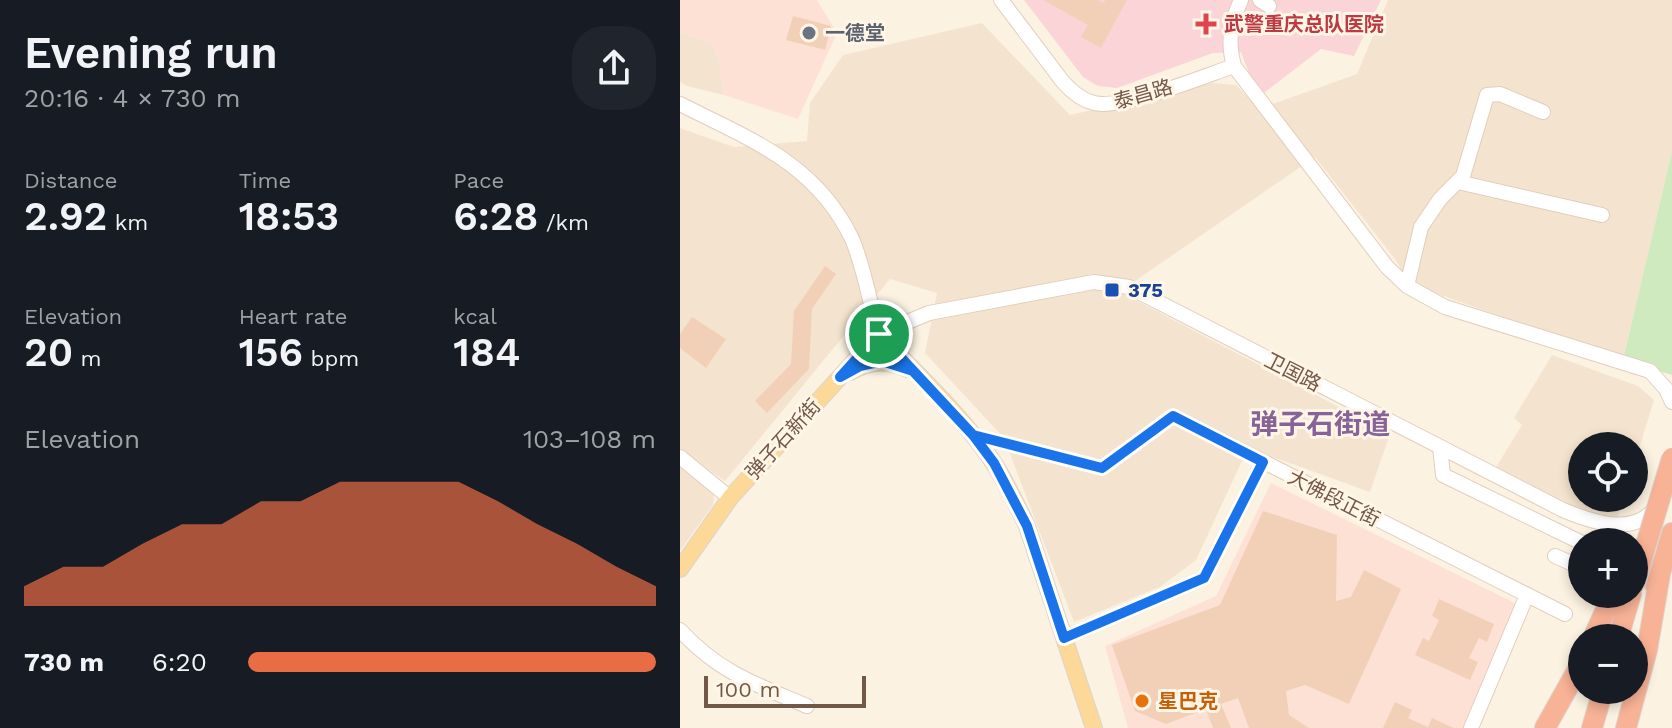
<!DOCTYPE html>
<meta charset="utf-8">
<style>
:root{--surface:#171b24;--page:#20242c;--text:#f1f3f6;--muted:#9ea1a6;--accent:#e86c44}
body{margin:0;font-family:"Work Sans","Noto Sans SC",sans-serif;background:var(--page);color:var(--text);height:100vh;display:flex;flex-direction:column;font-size:30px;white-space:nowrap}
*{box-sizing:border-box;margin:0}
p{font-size:26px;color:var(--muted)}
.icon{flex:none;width:44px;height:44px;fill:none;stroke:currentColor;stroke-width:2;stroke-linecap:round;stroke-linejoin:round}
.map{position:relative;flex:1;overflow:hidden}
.side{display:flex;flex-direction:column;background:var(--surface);width:680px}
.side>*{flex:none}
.controls{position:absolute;left:888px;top:432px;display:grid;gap:16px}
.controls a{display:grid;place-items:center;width:80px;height:80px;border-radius:50%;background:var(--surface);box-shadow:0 4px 12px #0003;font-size:40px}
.scale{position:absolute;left:24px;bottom:20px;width:162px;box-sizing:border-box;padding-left:8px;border:4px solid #735848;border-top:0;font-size:22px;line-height:28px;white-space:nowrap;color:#735848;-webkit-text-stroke:6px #fff6e7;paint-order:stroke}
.pin{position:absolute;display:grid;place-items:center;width:68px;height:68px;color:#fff;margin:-34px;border:4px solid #fff;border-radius:50%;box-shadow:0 2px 8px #0007}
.round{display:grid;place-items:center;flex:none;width:84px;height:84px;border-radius:32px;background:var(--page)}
.summary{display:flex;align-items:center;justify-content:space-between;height:136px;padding:0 24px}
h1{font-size:44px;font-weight:600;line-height:60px}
.stats{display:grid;grid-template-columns:repeat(3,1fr);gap:12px;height:136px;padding:8px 24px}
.stats div{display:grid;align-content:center}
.stats b{font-size:40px;font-weight:600}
.stats small{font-size:22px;font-weight:400}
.stats p{font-size:22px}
.chart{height:224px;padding:16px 24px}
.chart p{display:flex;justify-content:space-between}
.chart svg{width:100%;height:144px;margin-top:8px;fill:var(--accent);opacity:.7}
ul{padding:0 24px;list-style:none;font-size:26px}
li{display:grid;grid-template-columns:128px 96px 1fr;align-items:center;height:60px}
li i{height:20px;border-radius:10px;background:var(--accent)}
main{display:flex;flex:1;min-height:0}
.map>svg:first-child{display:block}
.residential{fill:#f4e4cf}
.commercial{fill:#fde1d4}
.medical{fill:#fad4d7}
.green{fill:#d0eabf}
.building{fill:#f2d0b8}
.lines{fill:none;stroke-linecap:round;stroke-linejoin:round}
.minor-casing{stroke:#e0cebd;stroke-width:16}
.major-casing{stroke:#dbd4cf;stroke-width:18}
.highway-casing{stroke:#dbd4cf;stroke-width:22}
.minor{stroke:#fff;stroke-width:14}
.major{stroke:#fcd998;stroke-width:16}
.highway{stroke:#f8b296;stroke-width:20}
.highway-bridge-casing{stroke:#dbd4cf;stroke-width:22;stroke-linecap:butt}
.highway-bridge{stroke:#f8b296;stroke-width:20}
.route-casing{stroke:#fff;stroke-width:16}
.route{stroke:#1a73e8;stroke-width:10}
.health-dot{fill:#e0444e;stroke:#fff6e7;stroke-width:3}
.worship-dot{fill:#6b7280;stroke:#fff6e7;stroke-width:3}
.transit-dot{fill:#1a4fb4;stroke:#fff6e7;stroke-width:3}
.food-dot{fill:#e8710a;stroke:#fff6e7;stroke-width:3}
.labels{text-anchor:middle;stroke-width:6;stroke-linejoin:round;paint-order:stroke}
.health-label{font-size:20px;font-weight:bold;fill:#be3a42;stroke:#fff6e7;text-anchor:start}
.worship-label{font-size:20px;font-weight:bold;fill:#5b616d;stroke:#fff6e7;text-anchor:start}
.street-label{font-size:20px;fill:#735848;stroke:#fff6e7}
.transit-label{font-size:20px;font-weight:bold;fill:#164399;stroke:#fff6e7;text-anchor:start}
.food-label{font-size:20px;font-weight:bold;fill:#c56008;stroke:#fff6e7;text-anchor:start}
.district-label{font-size:28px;font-weight:bold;fill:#876397;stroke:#fff6e7}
</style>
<main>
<section class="side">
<div class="summary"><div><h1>Evening run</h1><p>20:16 · 4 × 730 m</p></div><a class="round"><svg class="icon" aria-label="share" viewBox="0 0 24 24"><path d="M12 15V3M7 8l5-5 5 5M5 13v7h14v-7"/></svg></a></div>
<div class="stats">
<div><p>Distance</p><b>2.92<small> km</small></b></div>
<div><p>Time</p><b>18:53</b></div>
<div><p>Pace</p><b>6:28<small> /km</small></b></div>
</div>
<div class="stats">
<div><p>Elevation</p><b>20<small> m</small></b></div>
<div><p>Heart rate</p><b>156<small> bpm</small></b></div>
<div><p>kcal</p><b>184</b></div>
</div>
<div class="chart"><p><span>Elevation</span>103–108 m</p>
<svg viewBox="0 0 160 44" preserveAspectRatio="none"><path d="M0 44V38L10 32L20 32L30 25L40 19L50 19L60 12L70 12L80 6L90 6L100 6L110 6L120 12L130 19L140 25L150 32L160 38V44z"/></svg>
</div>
<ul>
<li><b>730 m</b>6:20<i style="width:100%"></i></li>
</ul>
</section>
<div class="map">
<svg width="992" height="728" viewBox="0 0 992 728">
<rect width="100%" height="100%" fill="#fcf2e1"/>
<!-- residential -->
<path class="residential" d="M708,0h284v151l-49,209 -196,-70 -23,-15 -9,-16 -80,-102 -180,124 -9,14 264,139 -20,58 -122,-44 -52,112 -36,27 -86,35 -70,-184 -79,-85 12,-60 -47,-14 -165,202 -45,-31v-322l54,19 73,-6 3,-38 33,-48 139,-32 88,92 143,-32 23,2 23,24 98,-35z
M0,32l32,12 7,15 5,36 -37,-9 -7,-4z
M872,355l86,31 16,14 -20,65v-19h-52v52h42l-8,25 -13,4 -110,-55 29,-47 -8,-7z
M0,465l34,30 -1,10 -33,46z"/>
<!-- commercial -->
<path class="commercial" d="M0,0h137l20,33 -39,86 -74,-24 -5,-36 -7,-15 -32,-12z
M591,483l256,126 -51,119h-348l-23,-82 111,-50z"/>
<!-- medical -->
<path class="medical" d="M344,0h357l-27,56 -33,-7 -57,44 -15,-20 -8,-21 -28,1 -96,35 -19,-2 -15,-9z"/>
<!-- green -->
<path class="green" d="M992,151v224l-49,-15z"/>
<!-- building -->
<path class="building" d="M363,0h55l6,3 1,-3h22l-26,48 -20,-11 7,-12z
M113,16l38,10 -6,24 -39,-10z
M145,266l11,8 -24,35 -3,60 -42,44 -12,-12 36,-37 3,-53z
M12,317l34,22 -20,29 -26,-20v-14z
M583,511l74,24 -1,66 15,-4 13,-27 37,19 -52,115 -44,-19 -19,6 3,24 20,13h-60l-11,-30 -17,6 10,24h-18l-7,-19 -40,15 -31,-13 -23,-66 108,-40z
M759,599l55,25 -7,18 -8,-4 -10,20 9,4 -8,18 -55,-25 8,-17 6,3 10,-21 -7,-4z
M715,702l17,8 -4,8 20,9 4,-9 22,10h-71z"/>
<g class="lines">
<!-- minor casing -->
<g class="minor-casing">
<path id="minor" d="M321,0l62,82c8,9 18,18 31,21 27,7 110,-27 140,-37
M561,0c-10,22 -14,42 -7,66l153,201 20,19 38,21 205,64 16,18 6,13
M580,0l9,6
M0,104c69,35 136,59 172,135 12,27 18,66 27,95l50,-21 165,-31 35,5 434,223c29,12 73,28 94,-5
M778,182l144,33
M727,286l14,-59 19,-28 23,-23 24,-81 13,-1 43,18
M293,435l129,33 71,-52 392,198
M760,447l3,28 139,68
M0,457l50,41
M875,556l27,12
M0,630c38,42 77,55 127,76
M384,638l140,-60 59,-116
M791,728l56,-133"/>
</g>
<!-- major casing -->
<g class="major-casing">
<path id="major" d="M170,372c21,-11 36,-13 58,-3
M0,569l50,-71 149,-164c39,42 85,83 116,131 12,19 22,40 32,61l67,202"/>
</g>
<!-- highway casing -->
<g class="highway-casing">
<path id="highway" d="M976,587l16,-54
M913,638l20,-44
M938,638l13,-44
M865,728l37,-66
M912,728l11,-38
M946,728l21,-78 13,-76"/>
</g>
<!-- minor -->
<use href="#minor" class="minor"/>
<!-- major -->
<use href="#major" class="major"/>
<!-- highway -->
<use href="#highway" class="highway"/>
<!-- highway-bridge casing -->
<g class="highway-bridge-casing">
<path id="highway-bridge" d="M954,585l38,-127"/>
</g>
<!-- highway-bridge -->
<use href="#highway-bridge" class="highway-bridge"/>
</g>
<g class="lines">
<!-- route casing -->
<g class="route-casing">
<path id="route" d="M199,334l-39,43 20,-11 22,-5 31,10 60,64 21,28 33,63 37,112 140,-60 59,-116 -90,-46 -71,52 -129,-33 -94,-101"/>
</g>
<!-- route -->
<use href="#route" class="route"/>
</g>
<!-- markers -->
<path class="health-dot" d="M522 12h8v8h8v8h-8v8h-8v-8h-8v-8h8z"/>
<circle class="worship-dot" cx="129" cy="33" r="8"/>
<rect class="transit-dot" x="424" y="282" width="16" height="16" rx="4"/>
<circle class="food-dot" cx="462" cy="701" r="8"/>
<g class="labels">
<!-- health labels -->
<g class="health-label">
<text x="544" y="31">武警重庆总队医院</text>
</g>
<!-- worship labels -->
<g class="worship-label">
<text x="145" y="40">一德堂</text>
</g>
<!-- street labels -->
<g class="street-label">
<text transform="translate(463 94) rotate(-16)" y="7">泰昌路</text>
<text transform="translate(613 372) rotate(27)" y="7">卫国路</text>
<text transform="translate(103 439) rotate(-48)" y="7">弹子石新街</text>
<text transform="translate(654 498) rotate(27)" y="7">大佛段正街</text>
</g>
<!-- transit labels -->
<g class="transit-label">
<text x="448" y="297">375</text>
</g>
<!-- food labels -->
<g class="food-label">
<text x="478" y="708">星巴克</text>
</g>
<!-- district labels -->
<g class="district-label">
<text x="640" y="434">弹子石街道</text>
</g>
</g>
</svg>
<div class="controls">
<a><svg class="icon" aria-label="locate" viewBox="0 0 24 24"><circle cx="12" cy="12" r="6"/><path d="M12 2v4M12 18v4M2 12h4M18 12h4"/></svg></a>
<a>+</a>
<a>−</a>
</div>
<div class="scale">100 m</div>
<div class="pin" style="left:199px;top:334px;background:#1e9e55"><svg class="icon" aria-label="arrive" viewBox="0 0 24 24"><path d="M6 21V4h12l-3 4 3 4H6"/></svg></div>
</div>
</main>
